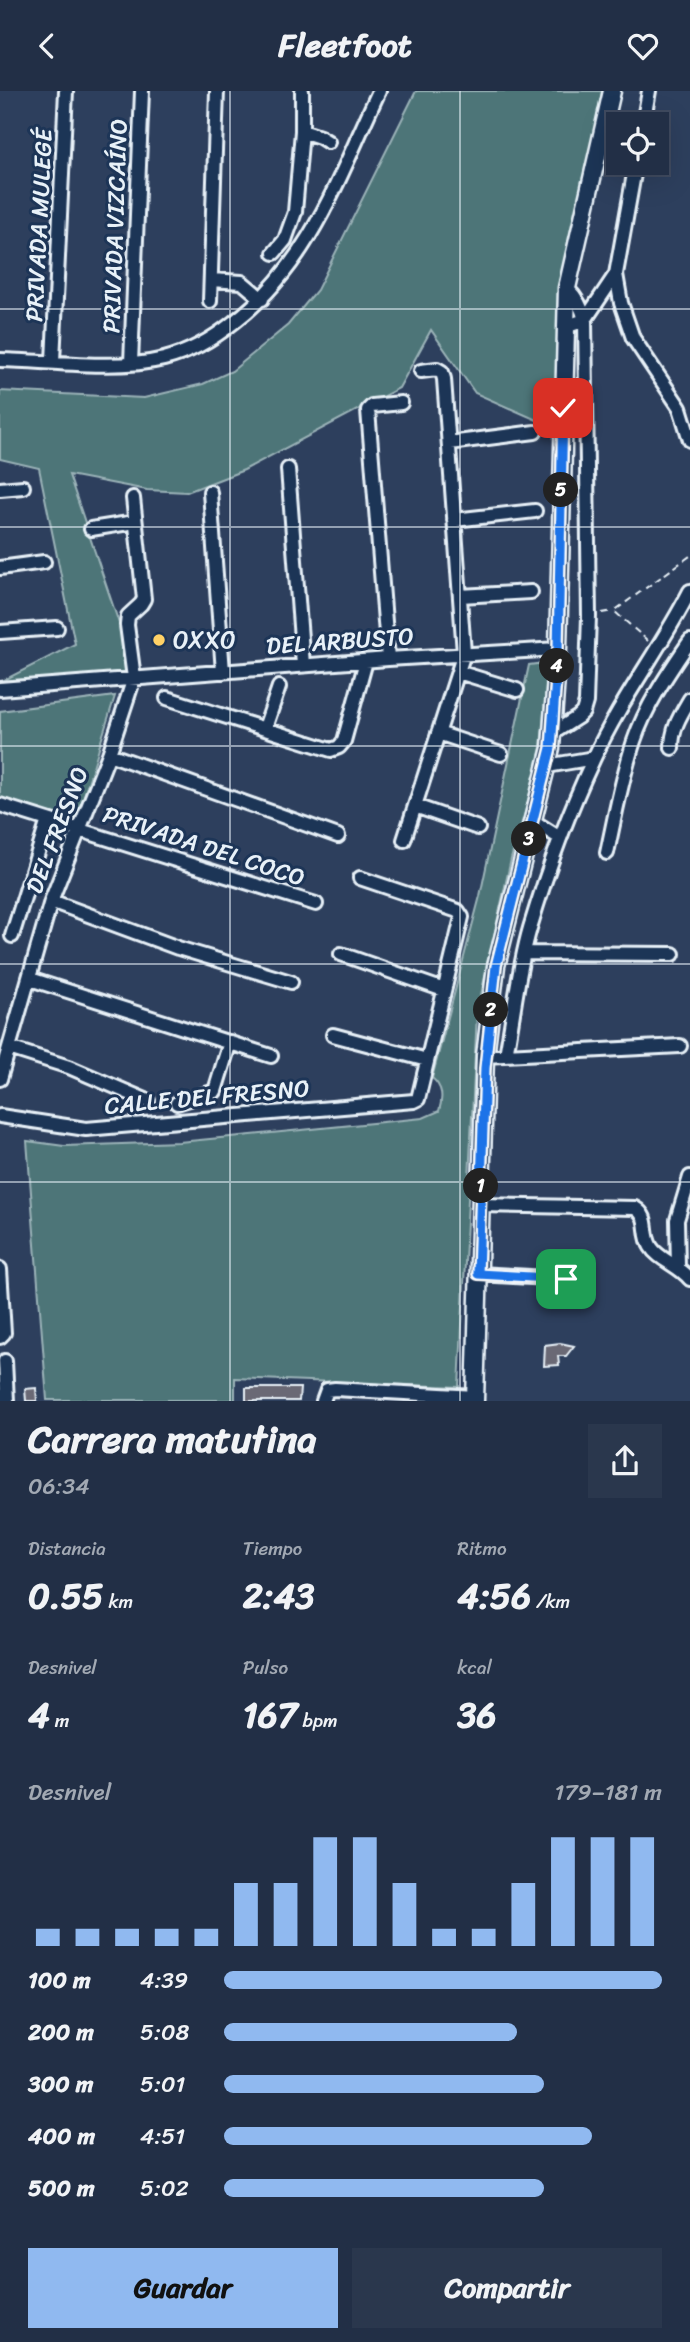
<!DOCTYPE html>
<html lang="es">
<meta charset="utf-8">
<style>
:root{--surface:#222f46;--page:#2a374d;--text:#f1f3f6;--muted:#a2a9b3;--line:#3f4a5f;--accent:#90b9f0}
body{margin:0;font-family:Sriracha,sans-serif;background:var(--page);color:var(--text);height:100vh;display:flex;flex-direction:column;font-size:26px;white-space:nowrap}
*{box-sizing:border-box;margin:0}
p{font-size:23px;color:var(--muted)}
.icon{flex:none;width:38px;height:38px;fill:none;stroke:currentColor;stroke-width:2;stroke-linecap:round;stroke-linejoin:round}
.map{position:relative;height:1310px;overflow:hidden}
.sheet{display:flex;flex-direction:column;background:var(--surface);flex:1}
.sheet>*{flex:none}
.tools{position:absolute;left:606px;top:21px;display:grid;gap:14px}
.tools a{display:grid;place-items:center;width:63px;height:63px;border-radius:0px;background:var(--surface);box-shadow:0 7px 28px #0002,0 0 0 2px var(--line);font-size:35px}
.pin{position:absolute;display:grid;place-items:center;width:60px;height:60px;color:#fff;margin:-30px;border-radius:14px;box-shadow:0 4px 10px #0006}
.km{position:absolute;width:35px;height:35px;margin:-18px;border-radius:50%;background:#222;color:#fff;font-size:19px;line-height:35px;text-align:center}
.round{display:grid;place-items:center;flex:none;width:74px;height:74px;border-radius:0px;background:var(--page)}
.overview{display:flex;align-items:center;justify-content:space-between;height:119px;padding:0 28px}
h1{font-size:38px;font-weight:800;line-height:52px}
.metrics{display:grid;grid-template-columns:repeat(3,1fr);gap:10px;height:119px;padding:7px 28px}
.metrics div{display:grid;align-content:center}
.metrics b{font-size:35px;font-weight:800}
.metrics small{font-size:19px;font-weight:400}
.metrics p{font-size:19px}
.chart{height:196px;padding:14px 28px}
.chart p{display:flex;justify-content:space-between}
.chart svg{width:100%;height:126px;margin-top:7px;stroke:var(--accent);stroke-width:6}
.cta{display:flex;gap:14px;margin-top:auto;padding:14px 28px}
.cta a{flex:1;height:80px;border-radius:0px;background:var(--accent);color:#111;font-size:28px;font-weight:800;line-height:80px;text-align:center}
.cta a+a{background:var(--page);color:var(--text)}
ul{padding:0 28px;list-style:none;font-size:23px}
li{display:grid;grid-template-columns:112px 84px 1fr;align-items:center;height:52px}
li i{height:18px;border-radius:9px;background:var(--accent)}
header{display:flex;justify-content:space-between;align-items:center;height:91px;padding:0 28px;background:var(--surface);font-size:32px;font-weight:800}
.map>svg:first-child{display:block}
.green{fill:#4e7578;stroke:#9bb3b8;stroke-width:2}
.building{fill:#6b6975;stroke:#e8f1f8;stroke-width:2}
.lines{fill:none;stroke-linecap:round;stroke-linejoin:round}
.minor-casing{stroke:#e8f1f8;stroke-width:18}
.major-casing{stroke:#e8f1f8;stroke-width:21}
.path{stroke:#e8f1f8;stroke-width:2;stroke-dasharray:7 5;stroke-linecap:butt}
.minor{stroke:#1d3557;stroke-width:12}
.major{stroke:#1d3557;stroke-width:16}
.route-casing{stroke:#fff;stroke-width:14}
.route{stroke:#1a73e8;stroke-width:9}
.grid{fill:none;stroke:#e8f1f8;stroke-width:2;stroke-opacity:0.55}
.poi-dot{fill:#ffd166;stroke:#1d3557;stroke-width:2.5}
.labels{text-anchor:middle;stroke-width:6;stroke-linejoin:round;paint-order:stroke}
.street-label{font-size:24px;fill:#e8f1f8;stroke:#1d3557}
.poi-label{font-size:24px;fill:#e8f1f8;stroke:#1d3557;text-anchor:start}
</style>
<header><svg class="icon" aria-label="back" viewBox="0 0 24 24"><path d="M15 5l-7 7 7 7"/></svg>Fleetfoot<svg class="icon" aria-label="heart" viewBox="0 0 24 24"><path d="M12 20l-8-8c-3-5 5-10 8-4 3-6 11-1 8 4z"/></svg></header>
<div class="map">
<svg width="690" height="1310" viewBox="0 0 690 1310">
<rect width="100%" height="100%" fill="#2d3f5d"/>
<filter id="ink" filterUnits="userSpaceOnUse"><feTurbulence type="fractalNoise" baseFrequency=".0143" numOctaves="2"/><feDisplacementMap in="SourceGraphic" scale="14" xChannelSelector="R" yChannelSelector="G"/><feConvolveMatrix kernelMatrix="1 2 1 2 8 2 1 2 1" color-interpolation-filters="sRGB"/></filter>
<g filter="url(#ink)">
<!-- green -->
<path class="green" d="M416,0h186l-39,198 -7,96 -1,43 -80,-35 -44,-63 -32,58 -155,82 -57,22 -40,-2 -78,-15 63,187 2,16 -134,11v-7l75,-38 -36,-176 -39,-9v-68l144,7 59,-14 29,-13 56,-46 29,-35z
M545,572l1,25 -5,59 -16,65 -14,47 -34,154 -18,374 -224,-9v22h-188l-20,-259 37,5 115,-4 244,-24 16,-7c4,-13 4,-24 -7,-33l48,-182 49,-231z
M115,605l-40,129 -75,-25v-89z"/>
<!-- building -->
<path class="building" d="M560,1252l14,3 -8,10h-8l1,9 -15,1 1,-21z
M36,1297l1,13h-11l-1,-12z
M246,1297h54l-1,13h-53z"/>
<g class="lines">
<!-- minor casing -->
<g class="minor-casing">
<path id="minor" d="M643,33l6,-33
M302,40l18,6 8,5
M636,72l-20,111 5,29 12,35 47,70 10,32
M274,162l11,-13 10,-28 7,-81v-40
M211,189l31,2 20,17
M210,210l7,-210
M565,236l20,-7 31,-46
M0,269c51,1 116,11 164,-1 27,-7 49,-20 70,-37 77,-59 105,-146 145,-231
M53,270l13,-270
M131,272l11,-272
M449,352l86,-11
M288,378l15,196
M0,398l23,-2
M210,401l13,180
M454,429l81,-9
M91,438l44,-7
M0,477l44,-6
M460,505l71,-4
M0,541l57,-4
M388,568l-20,-249 4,-4 29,-3
M458,581l59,18
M0,598l388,-30 170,-10
M167,607l164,52 8,-3 5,-6 22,-80
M265,637l14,-41
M438,642l63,21
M553,642l25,-16 5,-5 3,-10 3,-86 -4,-296c-3,-13 -8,-22 -18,-32
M672,657c0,-20 8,-32 18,-49
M109,663l229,82
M547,675l47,-8
M0,714l316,99
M415,715l63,22
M533,730l27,17
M404,749l60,-187 -20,-274 -2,-7 -5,-3 -16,2
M607,762c8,-37 15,-76 27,-112 12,-36 35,-69 56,-100
M51,810l127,47 113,34
M12,845l36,-116
M524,862l149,1
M341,863l103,36
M30,888l241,77
M333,944l94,25
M9,957l60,19 79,34
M506,964c8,-42 12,-86 24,-127 17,-57 38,-115 64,-170 27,-59 67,-110 96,-167
M485,965l195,-10
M0,988l51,-178 58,-147 25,-76 -7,-53 1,-9 13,-12 3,-5 -11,-101
M177,1012l38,-12 15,-49
M0,1025l86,13 328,-28 4,-2 44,-182 -4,-6 -98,-33
M480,1114l155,3c16,9 7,25 16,39 7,12 29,19 39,32
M678,1176l-1,-47 13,-43
M0,1178l4,64 -4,4
M478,1183l88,5
M5,1270l2,40
M323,1310l4,-11 8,-1 140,8"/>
</g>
<!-- major casing -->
<g class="major-casing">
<path id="major" d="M475,1310l10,-345 11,-90 55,-218 7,-99 9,-361 45,-197"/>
</g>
<!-- path -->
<path class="path" d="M602,522l11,-2
M648,550l-34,-30 76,-55"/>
<!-- minor -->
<use href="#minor" class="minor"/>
<!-- major -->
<use href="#major" class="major"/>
</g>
</g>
<g class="lines" filter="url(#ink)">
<!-- route casing -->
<g class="route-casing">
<path id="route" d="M563,317l-5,241 -7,99 -55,218 -11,102 -7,206 88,5"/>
</g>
<!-- route -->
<use href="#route" class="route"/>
</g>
<!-- grid -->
<path class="grid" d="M230,0v1310M460,0v1310M0,218h690M0,436h690M0,655h690M0,873h690M0,1091h690"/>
<!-- markers -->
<circle class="poi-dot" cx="159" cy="549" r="7"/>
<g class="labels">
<!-- street labels -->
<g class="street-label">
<text transform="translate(39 134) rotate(-87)" y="8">PRIVADA MULEGÉ</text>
<text transform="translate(115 135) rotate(-88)" y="8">PRIVADA VIZCAÍNO</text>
<text transform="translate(340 550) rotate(-4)" y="8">DEL ARBUSTO</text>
<text transform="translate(57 739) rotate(-69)" y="8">DEL FRESNO</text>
<text transform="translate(204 755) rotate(18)" y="8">PRIVADA DEL COCO</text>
<text transform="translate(207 1006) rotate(-5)" y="8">CALLE DEL FRESNO</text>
</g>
<!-- poi labels -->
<g class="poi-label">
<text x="173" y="557">OXXO</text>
</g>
</g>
</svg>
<div class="tools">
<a><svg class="icon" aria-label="locate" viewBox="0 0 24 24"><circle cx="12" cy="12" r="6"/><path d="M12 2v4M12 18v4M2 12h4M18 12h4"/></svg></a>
</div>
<div class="pin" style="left:566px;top:1188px;background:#1e9e55"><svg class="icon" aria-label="arrive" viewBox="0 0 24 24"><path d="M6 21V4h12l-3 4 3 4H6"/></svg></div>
<div class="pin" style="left:563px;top:317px;background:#d93025"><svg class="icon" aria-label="check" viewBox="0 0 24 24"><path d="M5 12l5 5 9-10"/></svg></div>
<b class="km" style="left:481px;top:1095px">1</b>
<b class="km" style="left:491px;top:919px">2</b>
<b class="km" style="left:529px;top:748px">3</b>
<b class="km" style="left:557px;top:575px">4</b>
<b class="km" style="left:561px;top:399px">5</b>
</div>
<section class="sheet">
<div class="overview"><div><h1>Carrera matutina</h1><p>06:34</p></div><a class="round"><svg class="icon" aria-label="share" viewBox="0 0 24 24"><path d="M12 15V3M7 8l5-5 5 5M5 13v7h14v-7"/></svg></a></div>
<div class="metrics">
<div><p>Distancia</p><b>0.55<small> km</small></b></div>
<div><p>Tiempo</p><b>2:43</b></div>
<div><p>Ritmo</p><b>4:56<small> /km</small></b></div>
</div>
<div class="metrics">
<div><p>Desnivel</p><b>4<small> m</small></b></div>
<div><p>Pulso</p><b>167<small> bpm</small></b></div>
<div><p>kcal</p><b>36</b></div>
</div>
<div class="chart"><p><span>Desnivel</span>179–181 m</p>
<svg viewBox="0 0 160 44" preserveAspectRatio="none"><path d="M5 44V38M15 44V38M25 44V38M35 44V38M45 44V38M55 44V22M65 44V22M75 44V6M85 44V6M95 44V22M105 44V38M115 44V38M125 44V22M135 44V6M145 44V6M155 44V6"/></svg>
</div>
<ul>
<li><b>100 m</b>4:39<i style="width:100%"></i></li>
<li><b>200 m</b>5:08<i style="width:67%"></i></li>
<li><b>300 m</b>5:01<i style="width:73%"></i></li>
<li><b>400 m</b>4:51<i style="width:84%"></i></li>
<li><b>500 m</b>5:02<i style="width:73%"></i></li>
</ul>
<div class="cta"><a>Guardar</a><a>Compartir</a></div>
</section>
